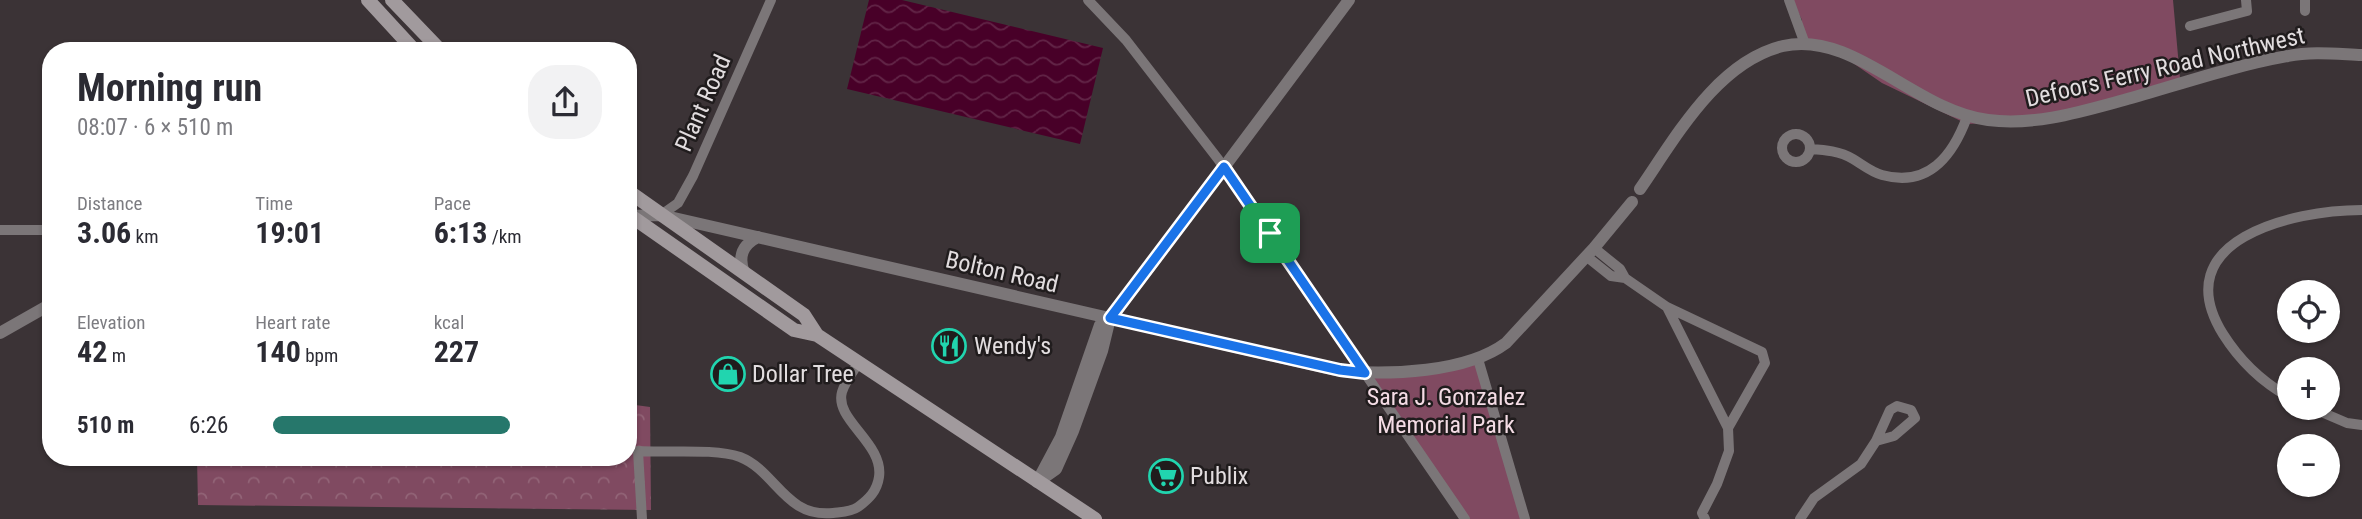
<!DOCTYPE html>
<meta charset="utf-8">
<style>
:root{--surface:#fff;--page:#f2f2f3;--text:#2b2b33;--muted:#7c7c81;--accent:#26776b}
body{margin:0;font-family:"Roboto Condensed",sans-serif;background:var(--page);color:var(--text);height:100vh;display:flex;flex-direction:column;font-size:26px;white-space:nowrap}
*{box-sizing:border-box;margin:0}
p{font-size:23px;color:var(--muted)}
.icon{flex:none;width:38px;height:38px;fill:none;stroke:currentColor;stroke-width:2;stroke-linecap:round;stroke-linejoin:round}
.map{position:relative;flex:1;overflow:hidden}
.side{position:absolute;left:42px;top:42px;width:595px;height:424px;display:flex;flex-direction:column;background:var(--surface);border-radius:28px;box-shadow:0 2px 5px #0004}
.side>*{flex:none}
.buttons{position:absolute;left:2277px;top:280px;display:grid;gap:14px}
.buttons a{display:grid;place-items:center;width:63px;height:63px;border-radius:50%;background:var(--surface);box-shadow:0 2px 5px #0004;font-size:35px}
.pin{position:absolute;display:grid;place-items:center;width:60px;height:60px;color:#fff;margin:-30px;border-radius:14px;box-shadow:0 4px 10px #0006}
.round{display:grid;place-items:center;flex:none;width:74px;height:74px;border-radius:28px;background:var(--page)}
.headline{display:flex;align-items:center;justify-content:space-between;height:119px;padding:0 35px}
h1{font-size:38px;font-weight:700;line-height:52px}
.metrics{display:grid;grid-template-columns:repeat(3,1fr);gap:10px;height:119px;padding:7px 35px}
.metrics div{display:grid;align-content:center}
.metrics b{font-size:30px;font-weight:700}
.metrics small{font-size:19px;font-weight:400}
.metrics p{font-size:19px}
ul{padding:0 35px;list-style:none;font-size:23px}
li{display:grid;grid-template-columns:112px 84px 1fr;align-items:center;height:52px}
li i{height:18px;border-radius:9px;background:var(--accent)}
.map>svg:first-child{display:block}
.green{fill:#804a61}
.forest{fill:url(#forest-crowns)}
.water{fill:url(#water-waves)}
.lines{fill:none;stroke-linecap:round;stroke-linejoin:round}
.minor{stroke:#7b7678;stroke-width:10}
.tertiary{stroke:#7b7678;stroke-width:12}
.secondary{stroke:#a19a9d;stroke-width:14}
.route-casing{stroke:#fff;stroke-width:14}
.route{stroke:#1a73e8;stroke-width:9}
.labels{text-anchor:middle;stroke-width:5;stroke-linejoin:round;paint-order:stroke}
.street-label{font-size:24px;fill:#e2dddf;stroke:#201c1d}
.poi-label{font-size:24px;fill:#e2dddf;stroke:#201c1d;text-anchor:start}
.park-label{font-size:24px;fill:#f4dce5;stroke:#201c1d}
</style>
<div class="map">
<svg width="2362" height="519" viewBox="0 0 2362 519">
<defs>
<pattern id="forest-crowns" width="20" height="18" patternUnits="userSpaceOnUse" patternTransform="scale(1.75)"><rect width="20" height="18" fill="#804a61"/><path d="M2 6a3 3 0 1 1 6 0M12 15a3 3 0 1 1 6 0" fill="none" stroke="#926477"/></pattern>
<pattern id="water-waves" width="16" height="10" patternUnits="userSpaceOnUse" patternTransform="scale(1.75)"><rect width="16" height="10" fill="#480028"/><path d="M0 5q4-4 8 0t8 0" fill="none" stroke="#622547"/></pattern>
</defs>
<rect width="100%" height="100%" fill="#3b3336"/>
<!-- green -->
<path class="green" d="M1792,0h381l8,89 -134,31 -80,4 -85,-41 -32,-22 -25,-13h-23v-28z
M1478,359l45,160h-55l-103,-146z"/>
<!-- forest -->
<path class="forest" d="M628,404l22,3 1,103 -453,-5 -1,-48h431z"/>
<!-- water -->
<path class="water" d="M869,0h33l201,48 -23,96 -233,-55z"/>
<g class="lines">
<!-- minor -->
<path class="minor" d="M1088,0l38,40 92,119 247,360
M1789,0l16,44
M2305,11v-11
M2190,26l57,-15 -1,-11
M1782 148a14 14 0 1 1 28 0a14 14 0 1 1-28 0Z
M1810,149c15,1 30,2 43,10 10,6 18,13 29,16 47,13 71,-20 85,-58
M661,215l17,-12 15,-27 78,-176
M0,230h51
M1594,248l26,21 5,9
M1586,256l25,20 14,2 42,29 61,121 1,23 -12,33 -15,29 3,6
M1667,307l95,45 3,11 -37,65
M1478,359l47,160
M2289,397c-27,-15 -49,-36 -66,-63 -58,-94 69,-124 139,-124
M1897,406l14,4 4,8 -21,18 -18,5 14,-31z
M2312,408l35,15 15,2
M642,519l-4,-68c29,2 77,-3 102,6 36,14 45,61 93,56 8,-1 18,-1 25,-6 11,-8 19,-16 21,-30 5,-34 -45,-57 -37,-85 3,-10 10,-19 16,-28
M1800,519l14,-21 47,-34 15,-23"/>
<!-- tertiary -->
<path class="tertiary" d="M1640,189c36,-52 77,-127 143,-143 71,-16 132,65 205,74 46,6 92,-8 136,-20 54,-15 108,-34 164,-44 24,-5 49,-2 74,-1
M628,216l33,-1 679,156c49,4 126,2 166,-28l88,-95 38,-46
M744,273c-6,-16 -2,-28 14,-36
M0,333l51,-29
M1039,481l17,-12 17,-38 29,-80 8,-33
M1037,482l24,-45 39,-112 18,-16 231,-309"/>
<!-- secondary -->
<path class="secondary" d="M368,0l47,51
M392,0l49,51
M628,191l176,124 13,20 278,184
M628,214l166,116 23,5"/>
</g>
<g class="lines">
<!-- route casing -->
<g class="route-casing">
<path id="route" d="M1224,167l141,206 -25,-3 -230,-52z"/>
</g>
<!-- route -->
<use href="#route" class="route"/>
</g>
<!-- icons -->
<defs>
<g id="restaurant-ring" transform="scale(1.75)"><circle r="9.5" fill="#201c1d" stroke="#21d5af" stroke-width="1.5"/><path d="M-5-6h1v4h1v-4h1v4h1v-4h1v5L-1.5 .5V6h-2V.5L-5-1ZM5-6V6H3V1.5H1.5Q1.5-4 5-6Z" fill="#21d5af"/></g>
<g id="shop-ring" transform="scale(1.75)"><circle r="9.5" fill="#201c1d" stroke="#21d5af" stroke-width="1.5"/><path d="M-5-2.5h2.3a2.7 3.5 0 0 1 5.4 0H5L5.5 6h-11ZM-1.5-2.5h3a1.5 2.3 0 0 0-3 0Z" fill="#21d5af"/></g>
<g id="supermarket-ring" transform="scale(1.75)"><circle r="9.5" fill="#201c1d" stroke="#21d5af" stroke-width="1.5"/><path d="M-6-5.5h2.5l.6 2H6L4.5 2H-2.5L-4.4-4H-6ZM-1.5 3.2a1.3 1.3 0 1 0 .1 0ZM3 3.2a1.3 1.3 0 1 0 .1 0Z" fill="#21d5af"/></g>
</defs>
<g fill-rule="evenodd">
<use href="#restaurant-ring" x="949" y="346"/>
<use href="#shop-ring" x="728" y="374"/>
<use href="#supermarket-ring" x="1166" y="476"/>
</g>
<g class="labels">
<!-- street labels -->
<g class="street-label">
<text transform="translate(2165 67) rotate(-13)" y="8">Defoors Ferry Road Northwest</text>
<text transform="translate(703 103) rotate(-66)" y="8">Plant Road</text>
<text transform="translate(1002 272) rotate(13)" y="8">Bolton Road</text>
</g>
<!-- poi labels -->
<g class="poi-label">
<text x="974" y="354">Wendy's</text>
<text x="752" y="382">Dollar Tree</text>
<text x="1190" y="484">Publix</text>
</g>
<!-- park labels -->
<g class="park-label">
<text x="1446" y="405">Sara J. Gonzalez<tspan x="1446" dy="28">Memorial Park</tspan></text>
</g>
</g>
</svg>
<div class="buttons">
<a><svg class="icon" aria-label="locate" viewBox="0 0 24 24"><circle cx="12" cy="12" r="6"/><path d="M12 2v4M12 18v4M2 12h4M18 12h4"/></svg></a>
<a>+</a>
<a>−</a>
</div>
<div class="pin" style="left:1270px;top:233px;background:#1e9e55"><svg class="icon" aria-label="arrive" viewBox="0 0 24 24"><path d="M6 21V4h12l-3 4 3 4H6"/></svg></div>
<section class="side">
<div class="headline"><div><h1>Morning run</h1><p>08:07 · 6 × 510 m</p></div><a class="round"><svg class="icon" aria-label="share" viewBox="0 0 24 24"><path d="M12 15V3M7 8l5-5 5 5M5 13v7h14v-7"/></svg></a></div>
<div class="metrics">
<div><p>Distance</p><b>3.06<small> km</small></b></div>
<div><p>Time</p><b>19:01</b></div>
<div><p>Pace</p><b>6:13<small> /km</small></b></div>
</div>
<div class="metrics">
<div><p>Elevation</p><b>42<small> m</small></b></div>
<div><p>Heart rate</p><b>140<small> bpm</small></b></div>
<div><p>kcal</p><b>227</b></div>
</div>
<ul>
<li><b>510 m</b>6:26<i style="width:72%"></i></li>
</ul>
</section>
</div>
